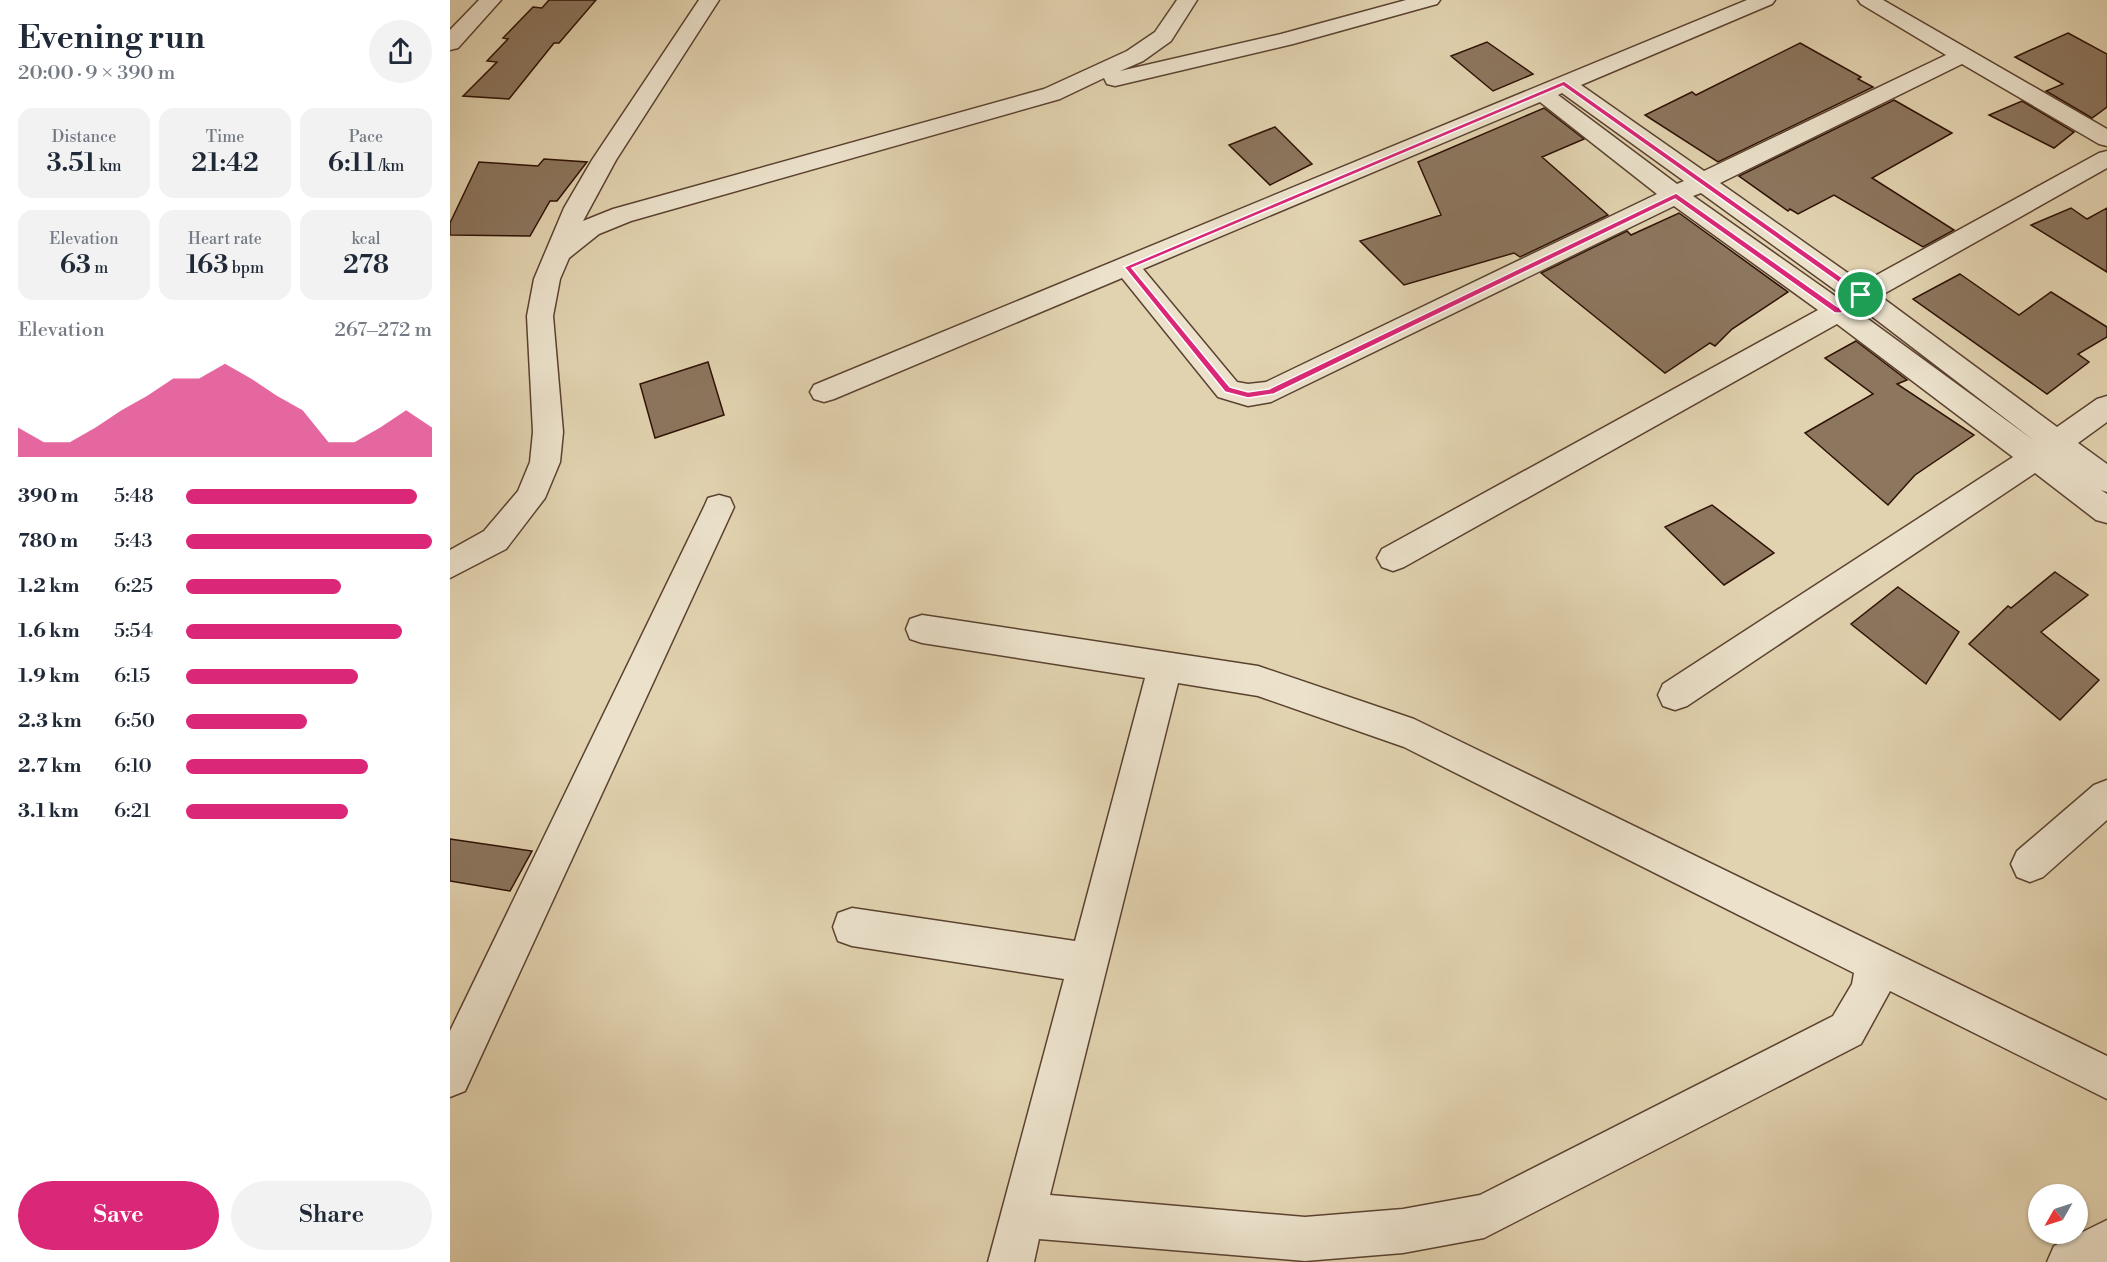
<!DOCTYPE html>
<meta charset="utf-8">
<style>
:root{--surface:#fff;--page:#f2f2f3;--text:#1f2937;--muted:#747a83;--accent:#db2777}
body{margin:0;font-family:"Libre Bodoni",serif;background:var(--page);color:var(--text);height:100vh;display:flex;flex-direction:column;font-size:22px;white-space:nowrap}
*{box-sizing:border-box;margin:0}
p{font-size:20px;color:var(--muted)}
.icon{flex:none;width:33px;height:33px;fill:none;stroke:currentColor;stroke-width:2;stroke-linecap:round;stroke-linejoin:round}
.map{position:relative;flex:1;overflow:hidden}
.details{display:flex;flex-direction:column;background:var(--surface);width:450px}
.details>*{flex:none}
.needle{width:39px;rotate:231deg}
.fabs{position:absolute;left:1578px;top:1184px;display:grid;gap:12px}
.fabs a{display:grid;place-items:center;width:60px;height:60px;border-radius:50%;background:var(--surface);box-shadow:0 2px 4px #0004;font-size:30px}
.pin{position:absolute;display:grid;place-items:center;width:51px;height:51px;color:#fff;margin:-26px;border:3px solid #fff;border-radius:50%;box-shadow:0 2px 6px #0007}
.round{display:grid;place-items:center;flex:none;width:63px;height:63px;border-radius:32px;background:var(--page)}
.overview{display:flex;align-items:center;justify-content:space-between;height:102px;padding:0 18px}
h1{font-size:33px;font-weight:600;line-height:45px}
.stats{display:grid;grid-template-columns:repeat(3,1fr);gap:9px;height:102px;padding:6px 18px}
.stats div{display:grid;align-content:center;border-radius:15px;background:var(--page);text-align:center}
.stats b{font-size:26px;font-weight:600}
.stats small{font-size:16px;font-weight:400}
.stats p{font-size:16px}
.chart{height:168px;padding:12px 18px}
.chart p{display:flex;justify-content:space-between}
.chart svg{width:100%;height:108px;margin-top:6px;fill:var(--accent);opacity:.7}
.cta{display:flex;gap:12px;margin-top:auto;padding:12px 18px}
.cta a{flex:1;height:69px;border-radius:36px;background:var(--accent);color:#fff;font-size:24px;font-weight:600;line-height:69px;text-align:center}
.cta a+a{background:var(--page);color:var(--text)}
ul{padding:0 18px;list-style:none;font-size:20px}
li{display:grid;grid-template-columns:96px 72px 1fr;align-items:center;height:45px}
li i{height:15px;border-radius:8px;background:var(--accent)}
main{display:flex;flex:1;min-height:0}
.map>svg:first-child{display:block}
.building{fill:#8c765e;stroke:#2e1105;stroke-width:1.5}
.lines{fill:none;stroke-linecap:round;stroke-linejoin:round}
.minor-casing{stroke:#5b4230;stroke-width:3}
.minor{fill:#ece2cc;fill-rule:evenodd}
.route{fill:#db2777;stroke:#fff;stroke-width:1.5;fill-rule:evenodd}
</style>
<main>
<section class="details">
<div class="overview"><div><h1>Evening run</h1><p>20:00 · 9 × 390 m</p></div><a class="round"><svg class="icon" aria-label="share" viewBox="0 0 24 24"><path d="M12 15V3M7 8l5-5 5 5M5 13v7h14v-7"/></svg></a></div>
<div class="stats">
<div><p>Distance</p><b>3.51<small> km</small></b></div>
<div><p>Time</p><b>21:42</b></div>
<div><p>Pace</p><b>6:11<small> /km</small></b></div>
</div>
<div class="stats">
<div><p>Elevation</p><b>63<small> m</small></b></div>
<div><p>Heart rate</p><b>163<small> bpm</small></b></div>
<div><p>kcal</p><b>278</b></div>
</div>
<div class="chart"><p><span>Elevation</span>267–272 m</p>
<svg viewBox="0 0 160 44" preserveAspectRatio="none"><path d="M0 44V32L10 38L20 38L30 32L40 25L50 19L60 12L70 12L80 6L90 12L100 19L110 25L120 38L130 38L140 32L150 25L160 32V44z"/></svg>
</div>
<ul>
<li><b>390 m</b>5:48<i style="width:94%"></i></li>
<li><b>780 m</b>5:43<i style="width:100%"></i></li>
<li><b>1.2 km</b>6:25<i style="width:63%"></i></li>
<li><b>1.6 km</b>5:54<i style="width:88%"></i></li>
<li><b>1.9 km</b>6:15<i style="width:70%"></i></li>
<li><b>2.3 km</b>6:50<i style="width:49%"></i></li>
<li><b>2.7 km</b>6:10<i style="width:74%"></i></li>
<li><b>3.1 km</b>6:21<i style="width:66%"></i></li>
</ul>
<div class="cta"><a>Save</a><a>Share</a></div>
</section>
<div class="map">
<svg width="1657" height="1262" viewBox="0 0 1657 1262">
<rect width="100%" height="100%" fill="#e2d3b0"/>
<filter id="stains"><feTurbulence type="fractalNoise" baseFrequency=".00333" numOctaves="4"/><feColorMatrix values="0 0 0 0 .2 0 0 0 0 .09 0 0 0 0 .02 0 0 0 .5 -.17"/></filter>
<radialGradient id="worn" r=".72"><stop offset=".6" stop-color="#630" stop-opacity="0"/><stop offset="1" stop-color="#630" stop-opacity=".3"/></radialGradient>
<!-- building -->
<path class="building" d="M99,0h47l-37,43h-5l-45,56 -46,-3 34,-34 -10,-1 21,-22 -5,-1 30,-31 9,1z
M1618,33l39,21v53l-15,11 -46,-27 17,-7 -48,-27z
M1037,42l46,32 -40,17 -42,-35z
M1350,43l61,34 -3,2 15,8 -155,75 -73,-47 47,-23 4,3z
M1444,100l58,33 -80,45 82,52 -31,17 -89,-52 -36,19 -8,-5 -2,2 -49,-35z
M1572,101l52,31 -20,16 -65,-33z
M1094,108l40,31 -42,18 66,58 -88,42 -6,-4 -110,32 -44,-44 81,-26 -23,-53z
M825,127l37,37 -42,21 -41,-40z
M94,159l43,3 -30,39h-7l-20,35 -80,-1v-12l29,-61 59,4z
M1621,208l16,11 20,-11v64l-76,-47z
M1229,213l109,79 -56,37 -17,17 -5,-3 -45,30 -124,-100 86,-42 4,4z
M1510,274l59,41 32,-23 56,35v10l-29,17 11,8 -42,32 -134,-95z
M1406,341l51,39 -10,4 77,51 -59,40 -27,30 -83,-72 68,-39 -48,-36z
M258,362l16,53 -69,23 -15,-54z
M1262,505l62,48 -50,32 -59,-58z
M1605,572l33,23 -47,37 58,48 -39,40 -91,-76 39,-38 3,2z
M1448,587l61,45 -33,52 -75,-60z
M0,839l82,12 -22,40 -60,-10z"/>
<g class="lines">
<!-- minor casing -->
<g class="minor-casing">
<path id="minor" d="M29,0h22l-43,48 -8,2v-20z
M249,0h20l-103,160 -33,61 30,-12 431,-120 83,-38 28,-19 22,-32h20l-26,41 -28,20 -23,10 161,-37 125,-34h34l-3,4 -144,40 -178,42 -8,-2 -3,-6 -44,21 -429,122 -32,13 -30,24 -9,21 -7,37 10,116 -3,30 -15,36 -39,51 -56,29v-28l34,-19 34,-40 12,-29 3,-30 -6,-116 7,-37 30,-71 28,-48z
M1297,0h28l-3,4 -191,81 123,86 242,-116 -85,-51 -3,-4h25l224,129v17l-8,-2 -137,-80 -242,119 142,100 237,-130 8,-2v17l-227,128 177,131 40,-28 10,-3v26l-29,21 29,21v28l-6,-2 6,4v29l-11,-3 -61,-47 -348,233 -12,4 -12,-4 -5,-11 5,-11 350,-227 -176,-133 -433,243 -11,4 -11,-4 -5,-9 5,-9 436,-239 -144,-104 -403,196 -23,4 -30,-9 -96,-119 -288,121 -10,3 -10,-3 -4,-7 4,-7zM1112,93l122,88 -7,3 -119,-89zM1090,102l117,92 -391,188 -18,2 -11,-2 -94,-113zM1251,193l141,102 -4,3 -145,-102zM1411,308l175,134 -179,-131z
M269,495l11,3 4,9 -269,584 -15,6v-66l254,-524 4,-9z
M472,615l336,51 156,53 693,337v43l-217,-108 -29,53 -377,194 -81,15 -98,8 -266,-22 -5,23h-46l76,-283 -212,-33 -14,-5 -5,-14 5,-14 14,-5 223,33 70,-263 -223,-35 -12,-4 -4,-10 4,-10zM728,683l80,13 146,51 450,226 -2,11 -19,32 -353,179 -77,14 -98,8 -255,-22z
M1657,780v40l-64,57 -13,5 -13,-5 -6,-13 6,-13 77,-66z
M1657,1220v42h-60l7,-16z"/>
</g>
<!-- minor -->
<use href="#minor" class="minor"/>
</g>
<!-- route -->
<path class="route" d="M1114,81l300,212v4l-23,16h-6l-160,-114 -401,195 -26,4 -23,-6 -101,-125zM1113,86l293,209 -18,12 -162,-114 -407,196 -21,3 -18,-5 -98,-119z"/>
<rect width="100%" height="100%" filter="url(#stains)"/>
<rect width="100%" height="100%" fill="url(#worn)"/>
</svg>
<div class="fabs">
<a><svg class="needle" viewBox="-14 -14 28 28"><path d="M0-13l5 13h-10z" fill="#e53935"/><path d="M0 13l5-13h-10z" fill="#747a83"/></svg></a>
</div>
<div class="pin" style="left:1411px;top:295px;background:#1e9e55"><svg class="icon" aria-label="arrive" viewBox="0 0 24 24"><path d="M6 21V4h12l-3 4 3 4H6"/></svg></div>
</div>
</main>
